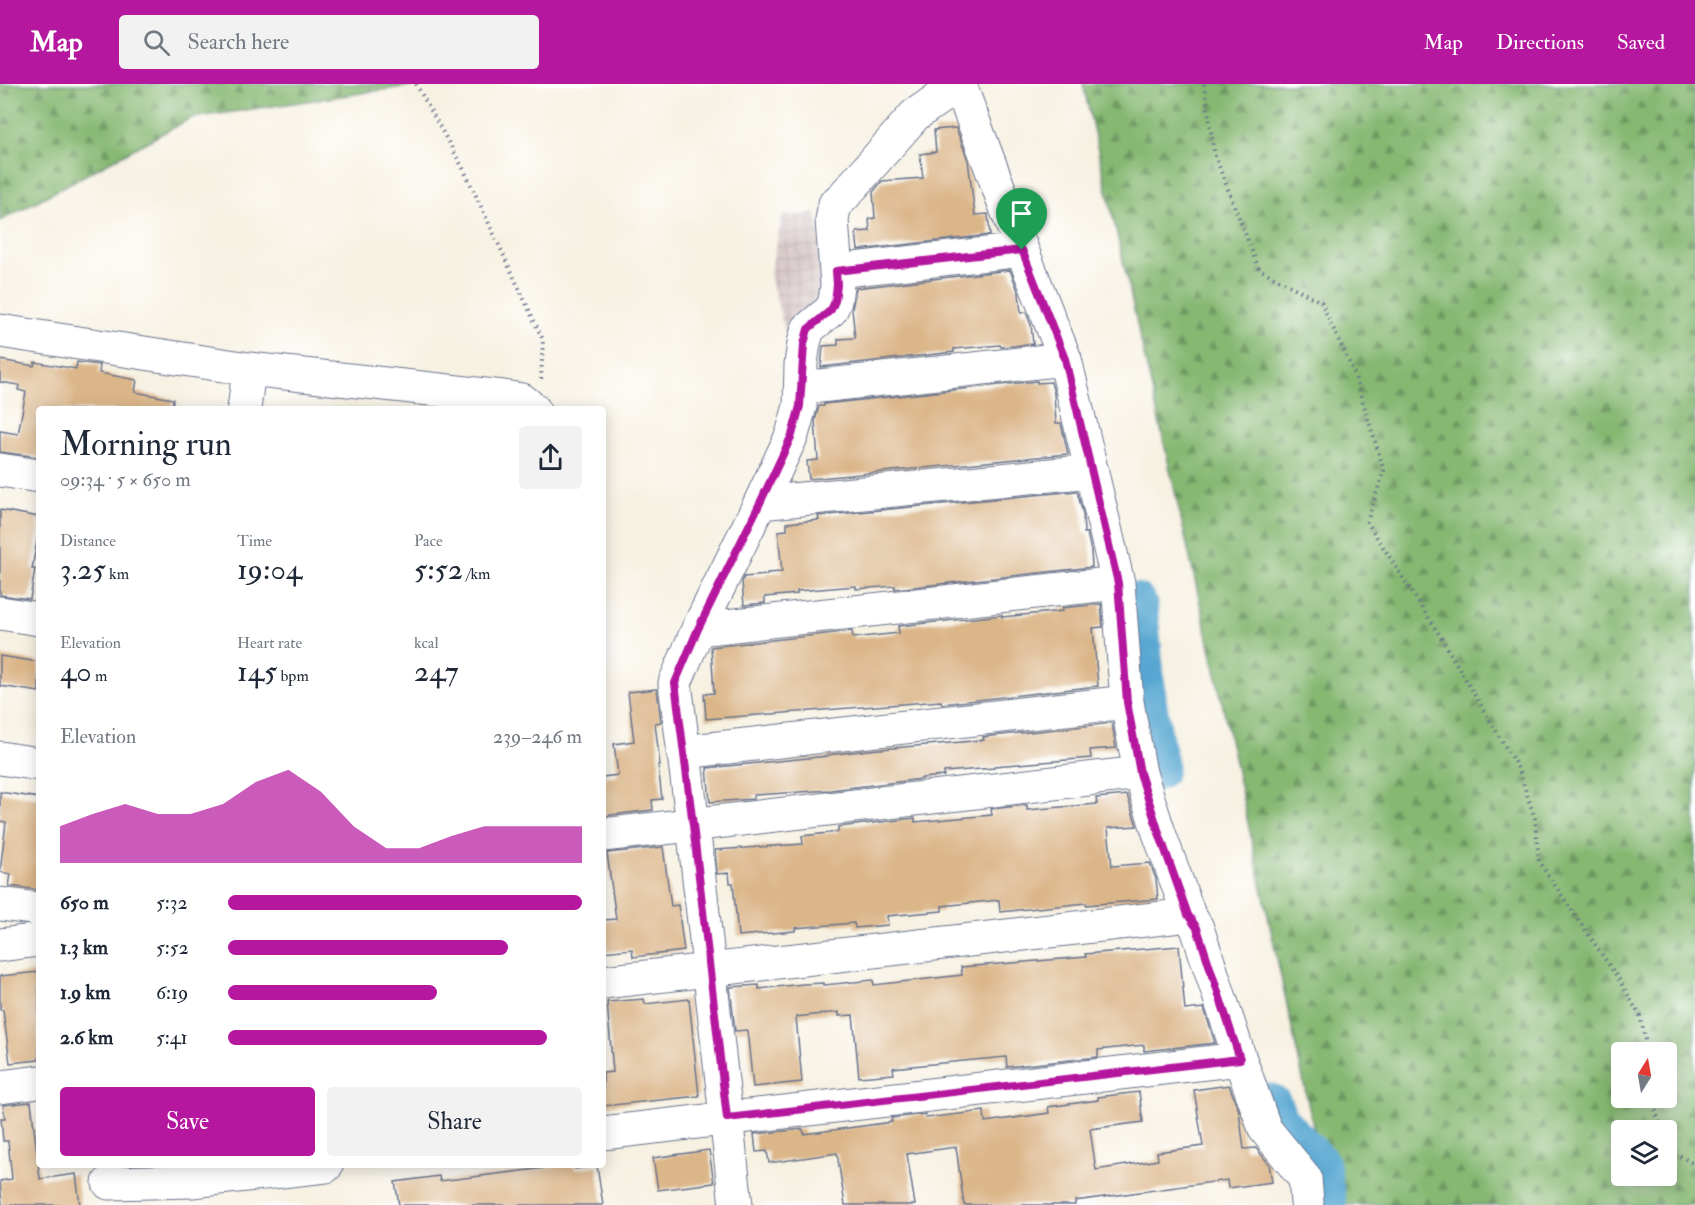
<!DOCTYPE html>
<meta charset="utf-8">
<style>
:root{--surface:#fff;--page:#f2f2f3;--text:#1f2937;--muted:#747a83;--accent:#b5179e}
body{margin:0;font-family:"IM FELL Double Pica",serif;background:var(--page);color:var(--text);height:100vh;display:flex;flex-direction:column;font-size:22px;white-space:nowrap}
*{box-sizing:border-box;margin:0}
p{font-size:20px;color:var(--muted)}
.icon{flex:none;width:33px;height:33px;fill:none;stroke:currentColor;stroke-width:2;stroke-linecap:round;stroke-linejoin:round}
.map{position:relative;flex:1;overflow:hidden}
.sheet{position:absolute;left:36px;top:322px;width:570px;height:762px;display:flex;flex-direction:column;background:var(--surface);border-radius:6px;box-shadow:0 3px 15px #0003}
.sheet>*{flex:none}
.needle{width:39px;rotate:11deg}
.fabs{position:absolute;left:1611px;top:958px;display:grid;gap:12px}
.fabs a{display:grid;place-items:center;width:66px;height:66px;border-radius:6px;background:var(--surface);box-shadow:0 3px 15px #0003;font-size:30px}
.pin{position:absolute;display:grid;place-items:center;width:51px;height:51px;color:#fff;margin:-62px -26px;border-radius:50% 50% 50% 0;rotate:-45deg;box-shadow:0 0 6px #0007}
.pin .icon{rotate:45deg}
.round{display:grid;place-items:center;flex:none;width:63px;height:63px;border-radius:6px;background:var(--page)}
.summary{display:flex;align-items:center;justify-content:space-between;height:102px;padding:0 24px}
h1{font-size:33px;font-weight:600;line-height:45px}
.figures{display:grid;grid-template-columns:repeat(3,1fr);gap:9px;height:102px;padding:6px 24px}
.figures div{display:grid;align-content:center}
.figures b{font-size:30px;font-weight:600}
.figures small{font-size:16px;font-weight:400}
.figures p{font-size:16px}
.chart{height:168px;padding:12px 24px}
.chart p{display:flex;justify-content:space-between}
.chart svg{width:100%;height:108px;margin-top:6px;fill:var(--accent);opacity:.7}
.action{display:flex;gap:12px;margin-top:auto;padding:12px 24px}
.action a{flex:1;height:69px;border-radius:6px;background:var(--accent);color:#fff;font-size:24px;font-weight:600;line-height:69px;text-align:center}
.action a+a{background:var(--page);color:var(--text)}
ul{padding:0 24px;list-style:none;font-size:20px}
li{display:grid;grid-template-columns:96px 72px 1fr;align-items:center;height:45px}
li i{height:15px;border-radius:8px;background:var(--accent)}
header{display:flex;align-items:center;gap:36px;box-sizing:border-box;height:84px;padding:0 30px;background:var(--accent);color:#fff}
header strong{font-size:28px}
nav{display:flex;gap:33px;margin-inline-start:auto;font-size:21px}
.search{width:420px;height:54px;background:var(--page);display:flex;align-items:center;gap:15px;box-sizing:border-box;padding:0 21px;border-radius:6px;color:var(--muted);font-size:22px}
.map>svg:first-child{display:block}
.industrial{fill:url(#industrial-grid)}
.forest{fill:url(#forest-firs);stroke:#507468;stroke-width:1.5;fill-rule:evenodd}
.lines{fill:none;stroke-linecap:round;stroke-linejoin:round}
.river{stroke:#59a7d2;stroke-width:45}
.building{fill:#dbb689}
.minor-casing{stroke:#68738c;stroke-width:35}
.path{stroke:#68738c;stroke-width:4;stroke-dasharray:1.5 4.5;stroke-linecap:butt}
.minor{stroke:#fff;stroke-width:33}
.route-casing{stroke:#fff;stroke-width:12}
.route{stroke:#b5179e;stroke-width:8}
</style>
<header>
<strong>Map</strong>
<div class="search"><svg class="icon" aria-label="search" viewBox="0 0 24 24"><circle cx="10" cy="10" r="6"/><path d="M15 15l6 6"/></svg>Search here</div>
<nav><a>Map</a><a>Directions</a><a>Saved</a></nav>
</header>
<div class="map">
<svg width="1695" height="1121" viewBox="0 0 1695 1121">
<defs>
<pattern id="industrial-grid" width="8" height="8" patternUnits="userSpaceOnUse" patternTransform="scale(1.5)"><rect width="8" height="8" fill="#d1bfbf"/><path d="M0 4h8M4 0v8" fill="none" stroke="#b3a4a7"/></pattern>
<pattern id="forest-firs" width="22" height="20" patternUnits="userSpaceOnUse" patternTransform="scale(1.5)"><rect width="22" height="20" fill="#86b872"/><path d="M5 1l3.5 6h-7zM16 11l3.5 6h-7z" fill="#6d9661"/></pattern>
</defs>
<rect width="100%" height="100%" fill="#fff"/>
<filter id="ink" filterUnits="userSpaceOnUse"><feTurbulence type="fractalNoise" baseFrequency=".0167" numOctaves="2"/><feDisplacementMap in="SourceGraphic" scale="12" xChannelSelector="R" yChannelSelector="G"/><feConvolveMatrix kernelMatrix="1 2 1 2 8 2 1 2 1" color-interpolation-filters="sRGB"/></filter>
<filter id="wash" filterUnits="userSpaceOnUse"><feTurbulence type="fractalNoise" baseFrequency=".008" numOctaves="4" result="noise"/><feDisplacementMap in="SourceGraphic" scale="24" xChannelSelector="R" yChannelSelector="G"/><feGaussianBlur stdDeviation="1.35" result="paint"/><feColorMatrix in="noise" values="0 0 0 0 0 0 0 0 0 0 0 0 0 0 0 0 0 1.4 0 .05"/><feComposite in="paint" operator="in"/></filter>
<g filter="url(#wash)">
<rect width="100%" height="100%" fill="#f7f1e2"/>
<!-- industrial -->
<path class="industrial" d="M816,129l8,51 -4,32 -34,39 -16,-60 12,-59z"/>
<!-- forest -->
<path class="forest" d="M0,0h424l-233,34 -191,103z
M1083,0h612v1121h-365l-117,-545zM1622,969h44v45h-44zM1622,1047h44v45h-44z"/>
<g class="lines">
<!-- river -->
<path class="river" d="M1135,521l10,102 11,61
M1270,1022l6,16 42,44 6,39"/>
</g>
<g id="blocks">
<!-- building -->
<path class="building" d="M956,44l12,32 7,55 13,-1 2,21 -132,15 -2,-18 14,-1 -1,-12 6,-1 -2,-26 9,-11 41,-3 -3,-24 16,-2 -2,-22z
M1010,186l9,23 2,20 5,-1 5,13 2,19 -32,3 -1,-2 -46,4v3l-133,15 2,-21 15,-1v-6l17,-1 -3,-29 4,-21z
M0,276l34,6 1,-4 41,7 1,-7 23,3 -1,8 38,7 -2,12 38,7 -1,11h-133v47l-39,-5v-21l18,3 8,-42 -8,-2 1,-5 -19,-3z
M1037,297v2l14,-1 3,11 2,30h5l7,31 -259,25 -2,-18 11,-1 -3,-39 4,-15h5v-2z
M1077,407l6,23 1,19h3l4,18 1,16 -197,22v-3l-39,3v-3l-59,5v3l-32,3v6l-21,2 -2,-23 2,-5 23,-2v-2l15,-1 -4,-41 9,-1v-7l32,-3 -1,-4z
M0,426l39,7v13l-7,39h3l-5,30 -30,-4z
M1101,520l2,23 -10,1 5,58 -156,18 -1,-3 -235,18 -2,-25 10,-1 -3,-46 141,-16 1,7 46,-5 -1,-7 104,-11v2l61,-6 -1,-3z
M0,572l39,6v30l-39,-6z
M657,605l4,33 -6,1 5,42h-2l4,34 -10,1 1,10 -50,6v-39l15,-2 -4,-31 20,-3 -6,-49z
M1112,639l4,25 -26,2 1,8 -97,8v2l-50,4v4l-22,2v1l-91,11 -77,5v4l-44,3 -3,-34 121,-12v-1l41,-5 115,-10 -1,-3z
M0,708l39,6v92l-30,-4 2,-12 -11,-2 6,-50 -6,-1z
M1127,711l10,31 -29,2 4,38 38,-3 6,16 2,20 -72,6v-2l-86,9 -1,-12 -57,6v5l-55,5 1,9 -33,3 -1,-5 -59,5v3l-57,5 -5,-53h-3l-1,-10 -12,1 -2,-24 88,-6 -1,-8 36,-4v-5l77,-9v4l77,-7 -1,-6 36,-4v5l70,-6 -1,-6z
M663,763l8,59 7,-1 6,46 -51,6 -1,-8 -29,3v-32l13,-1 -9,-66z
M1179,862l6,64 19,-2 11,35 -71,8v-6l-46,5v7l-91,10 -1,-10 -64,6 -49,5 1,6 -35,3 -6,-62 -14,1v-4l-43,5 6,65 -49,5 -6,-57 -12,1 -5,-44 29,-2v4l44,-5 21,-1v2l49,-5 1,5 88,-10 -1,-8 125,-10 -1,-3z
M39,888v88l-29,3 -7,-53h-3v-34z
M644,915l1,5 44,-5 10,97 -96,10v-33l10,-1 -6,-70z
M1229,1001l10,26 5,38 12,-1 13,16 3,18 -44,6 -1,-8 -152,21v4h-111l-8,-58 -49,7 8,51h-70l-8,-52 -68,10 -2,-12 -11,1 -2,-18 49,-5 1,5 88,-12 -1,-4 34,-4 1,4 58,-7 1,11 64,-9 -1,-6 50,-7v-3l41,-5 4,30 -53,7 6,41 62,-10 -1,-8 46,-6 -9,-56z
M31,1018l9,77 36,-5 4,31h-78l-2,-24 12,-2 -4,-38h-5l-2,-23h4l-2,-13z
M709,1066l5,33 -56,7 -5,-32z
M562,1082h12l1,3 22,-3 6,39h-204l-4,-23 44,-6 1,5z"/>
</g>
</g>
<g filter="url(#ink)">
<use href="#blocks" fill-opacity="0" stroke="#68738c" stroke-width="1.5"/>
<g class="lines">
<!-- minor casing -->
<g class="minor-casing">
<path id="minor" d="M836,187l186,-21
M0,247l249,38 254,28 19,3 12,10
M801,304l264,-29
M244,326l5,-41
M0,386l39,6
M760,419l332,-32
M1118,499l9,119 13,71 19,60 30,82
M0,529l39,6
M698,545l420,-46 -53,-224 -43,-109 -61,-162 -16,6 -30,21 -72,82 -8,7 -3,16 5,65 -2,16 -4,9 -23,19 -4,14 -3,21 -1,42 -8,29 -32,68 -62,126 -23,54 18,142 43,380
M683,668l444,-50
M0,674l39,6
M603,751l537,-62
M0,820l39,5
M0,861l39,-5
M603,898l586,-67 8,13 43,131 25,70 40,49 2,25
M0,1003l39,-5
M603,1049l637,-74
M109,1099l83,-2 134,-15"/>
</g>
<!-- path -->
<path class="path" d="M416,0l48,86 79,170 -2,39
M1204,0l11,72 44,113 62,33 33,71 30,97 -17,52 70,109 82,139 16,49 4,43 81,119 20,35 8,37
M1654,1014l2,16 8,17
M1666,1053l8,15 21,13"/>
<!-- minor -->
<use href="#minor" class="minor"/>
</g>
</g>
<g class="lines" filter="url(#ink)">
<!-- route casing -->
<g class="route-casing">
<path id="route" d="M1022,166l43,109 53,224 9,119 13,71 19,60 29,82 9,13 43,131 -513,59 -34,-293 -18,-142 23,-54 62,-126 32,-68 8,-29 4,-62 4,-15 23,-19 4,-9 2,-16 -1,-14z"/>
</g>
<!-- route -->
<use href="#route" class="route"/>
</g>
</svg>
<div class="fabs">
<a><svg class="needle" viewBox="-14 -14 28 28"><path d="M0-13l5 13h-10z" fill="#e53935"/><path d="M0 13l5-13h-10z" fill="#747a83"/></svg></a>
<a><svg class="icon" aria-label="layers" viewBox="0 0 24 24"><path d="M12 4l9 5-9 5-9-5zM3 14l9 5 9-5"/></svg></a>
</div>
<div class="pin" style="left:1022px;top:166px;background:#1e9e55"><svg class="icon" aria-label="arrive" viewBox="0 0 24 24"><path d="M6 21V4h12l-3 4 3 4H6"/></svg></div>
<section class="sheet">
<div class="summary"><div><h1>Morning run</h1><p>09:34 · 5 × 650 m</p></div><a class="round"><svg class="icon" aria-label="share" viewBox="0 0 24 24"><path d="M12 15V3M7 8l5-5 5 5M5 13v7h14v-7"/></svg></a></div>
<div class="figures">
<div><p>Distance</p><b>3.25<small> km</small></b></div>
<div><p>Time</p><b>19:04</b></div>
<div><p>Pace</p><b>5:52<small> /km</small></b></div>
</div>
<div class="figures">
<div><p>Elevation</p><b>40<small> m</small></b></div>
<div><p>Heart rate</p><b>145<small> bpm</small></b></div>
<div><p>kcal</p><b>247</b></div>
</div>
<div class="chart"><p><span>Elevation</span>239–246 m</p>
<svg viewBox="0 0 160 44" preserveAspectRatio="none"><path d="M0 44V29L10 24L20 20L30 24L40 24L50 20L60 11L70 6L80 15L90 29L100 38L110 38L120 33L130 29L140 29L150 29L160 29V44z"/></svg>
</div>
<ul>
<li><b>650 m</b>5:32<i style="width:100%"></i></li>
<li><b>1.3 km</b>5:52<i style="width:79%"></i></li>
<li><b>1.9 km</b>6:19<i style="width:59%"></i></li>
<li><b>2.6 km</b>5:41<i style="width:90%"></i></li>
</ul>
<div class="action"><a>Save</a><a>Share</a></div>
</section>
</div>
